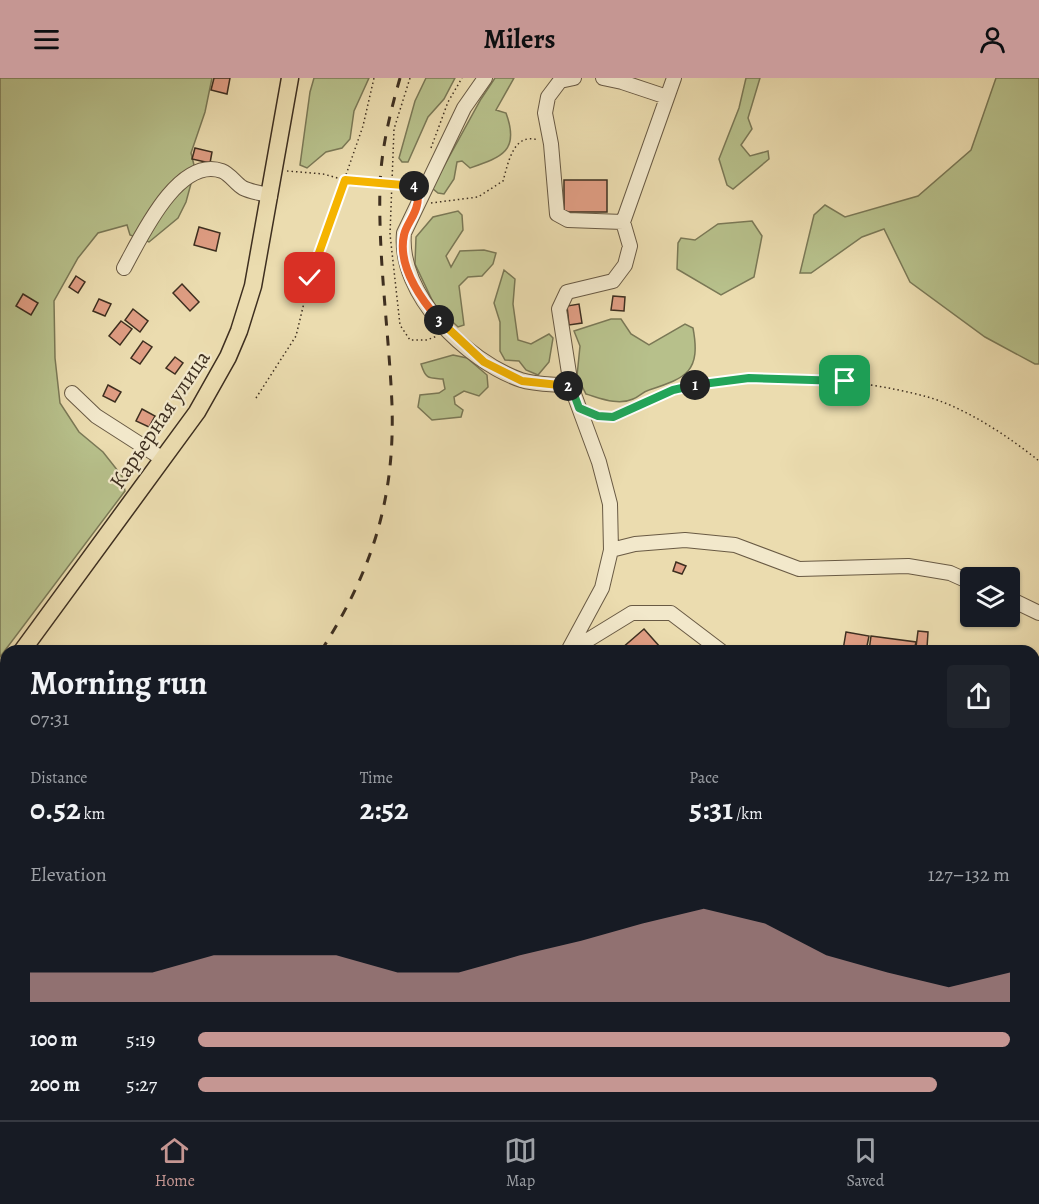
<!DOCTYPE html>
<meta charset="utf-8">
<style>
:root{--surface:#171b24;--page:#20242c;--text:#f1f3f6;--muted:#9ea1a6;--line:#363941;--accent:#c59692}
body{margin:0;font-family:Alegreya,serif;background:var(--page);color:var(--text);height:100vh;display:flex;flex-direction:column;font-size:22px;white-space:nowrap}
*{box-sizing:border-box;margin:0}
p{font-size:20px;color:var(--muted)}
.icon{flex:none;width:33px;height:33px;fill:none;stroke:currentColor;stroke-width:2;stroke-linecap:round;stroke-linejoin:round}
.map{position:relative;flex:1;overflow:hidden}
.drawer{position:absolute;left:0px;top:567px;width:1040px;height:476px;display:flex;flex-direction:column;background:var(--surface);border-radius:18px 18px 0 0;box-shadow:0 2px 4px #0004}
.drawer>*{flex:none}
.tools{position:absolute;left:960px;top:489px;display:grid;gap:12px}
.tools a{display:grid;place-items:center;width:60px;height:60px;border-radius:6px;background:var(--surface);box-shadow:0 2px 4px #0004;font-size:30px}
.pin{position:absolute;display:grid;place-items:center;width:51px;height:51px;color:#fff;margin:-26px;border-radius:12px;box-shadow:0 3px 9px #0006}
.km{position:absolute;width:30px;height:30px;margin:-15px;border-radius:50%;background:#222;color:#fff;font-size:16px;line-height:30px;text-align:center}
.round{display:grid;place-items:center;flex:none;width:63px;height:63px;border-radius:6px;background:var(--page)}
.headline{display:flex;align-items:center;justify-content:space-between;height:102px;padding:0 30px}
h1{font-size:33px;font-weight:700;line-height:45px}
.metrics{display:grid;grid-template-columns:repeat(3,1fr);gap:9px;height:102px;padding:6px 30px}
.metrics div{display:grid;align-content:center}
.metrics b{font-size:30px;font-weight:700}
.metrics small{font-size:16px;font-weight:400}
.metrics p{font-size:16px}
.chart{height:168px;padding:12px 30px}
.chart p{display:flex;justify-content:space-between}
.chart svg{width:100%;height:108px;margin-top:6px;fill:var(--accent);opacity:.7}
ul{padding:0 30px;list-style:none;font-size:20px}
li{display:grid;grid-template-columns:96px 72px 1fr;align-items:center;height:45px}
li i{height:15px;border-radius:8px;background:var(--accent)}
header{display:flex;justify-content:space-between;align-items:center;height:78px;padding:0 30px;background:var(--accent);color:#111;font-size:27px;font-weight:700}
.tabs{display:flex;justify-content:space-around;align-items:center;height:84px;border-top:2px solid var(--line);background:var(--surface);font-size:16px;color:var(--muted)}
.tabs a{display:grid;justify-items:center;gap:3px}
.tabs .current{color:var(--accent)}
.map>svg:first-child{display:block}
.green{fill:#b7c08b;stroke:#7a7856;stroke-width:1.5}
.building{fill:#df9d83;stroke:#3e2f20;stroke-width:1.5}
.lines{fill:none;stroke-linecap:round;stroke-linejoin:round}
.minor-casing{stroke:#695a44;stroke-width:16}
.major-casing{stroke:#3e2f20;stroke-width:19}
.path{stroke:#3e2f20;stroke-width:1.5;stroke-dasharray:1.5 3;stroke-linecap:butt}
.minor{stroke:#f2e8cb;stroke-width:14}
.major{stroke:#ebdcaf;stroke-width:16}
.rail{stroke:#3e2f20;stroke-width:3;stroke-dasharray:10 10;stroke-linecap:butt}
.split-1-casing{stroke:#fff;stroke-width:12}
.split-2-casing{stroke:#fff;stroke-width:12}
.split-3-casing{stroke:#fff;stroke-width:12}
.split-4-casing{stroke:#fff;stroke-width:12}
.split-5-casing{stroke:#fff;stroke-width:12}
.split-1{stroke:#22a559;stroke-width:8}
.split-2{stroke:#22a559;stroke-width:8}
.split-3{stroke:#f5b400;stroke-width:8}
.split-4{stroke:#f0652b;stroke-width:8}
.split-5{stroke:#f5b400;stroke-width:8}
.labels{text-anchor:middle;stroke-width:4.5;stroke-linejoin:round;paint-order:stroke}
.street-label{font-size:22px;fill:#3e2f20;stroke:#f2e8cb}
</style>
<header><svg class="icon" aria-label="menu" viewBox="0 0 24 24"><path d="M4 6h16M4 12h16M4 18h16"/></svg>Milers<svg class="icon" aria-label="person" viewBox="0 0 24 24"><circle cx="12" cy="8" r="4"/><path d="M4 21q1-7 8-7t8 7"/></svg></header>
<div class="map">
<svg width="1039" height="1042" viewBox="0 0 1039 1042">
<rect width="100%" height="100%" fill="#ebdcaf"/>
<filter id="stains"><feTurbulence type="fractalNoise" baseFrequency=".00333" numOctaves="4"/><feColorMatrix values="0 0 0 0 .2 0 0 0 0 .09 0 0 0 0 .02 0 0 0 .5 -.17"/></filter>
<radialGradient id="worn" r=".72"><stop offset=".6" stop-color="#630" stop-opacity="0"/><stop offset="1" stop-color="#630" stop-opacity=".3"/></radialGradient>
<!-- green -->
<path class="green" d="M0,0h212l-7,34 -14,41 4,16 -9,33 -8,16 -29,24 -19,-7 -3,-10 -29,8 -20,25 -24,43 1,57 5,45 19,29 24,20 19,24 3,15 -125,166z
M314,0h55l-15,33 -4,28 -8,9 -16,4 -19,16 -7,-3 10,-73z
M426,0h29l-11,21 -16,18 -20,45h-6l-3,-4 16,-57z
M495,0h19l-18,32 10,3c14,38 -4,44 -36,55l-8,-7 -5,1 -3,17 -10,15 -6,-1 -6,-5 49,-89z
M746,0h14l-12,40 4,11 -11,16 9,11 18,-5 1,8 -36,30 -6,-4 -8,-26 20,-51z
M996,0h43v286h-4l-50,-27 -75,-55 -26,-53 -22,8 -51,36h-11l14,-58 11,-10 20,12 73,-21 53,-46z
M458,133l4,4 1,15 -17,26 5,11 9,-16 24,-1 12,3 -3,11 -11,12 -14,1 -9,9 5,39 -6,2 -24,-23 -19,-40 1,-27 17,-20z
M752,143l10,15 -8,41 -33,18 -44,-26 1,-26 3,-5 14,2 23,-16z
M504,192l11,9 -2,25 5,36 13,4 18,-10 4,4 -4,24 -11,13 -12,-5 -7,-9 -14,-1 -5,-9v-29l-6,-19z
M611,241h10l10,15 18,11 36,-21 8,4c8,43 -6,50 -44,62 -7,2 -10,7 -16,9 -15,7 -33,-1 -47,-5l-9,-18 3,-30 -6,-15z
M453,277l14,3 20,17 1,12 -9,9 -15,-5 -10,6 1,7 8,6 -2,7 -29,3 -14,-13 2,-12 19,-2 6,-4 -2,-10c-14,-1 -17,1 -22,-15z"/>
<!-- building -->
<path class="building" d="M214,0h16l-3,16 -16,-4z
M195,70l17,4 -2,11 -18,-4z
M564,102h43v32h-43z
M199,149l21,6 -4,18 -22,-6z
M76,198l9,6 -7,11 -9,-6z
M182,206l17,18 -9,9 -17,-18z
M23,216l15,9 -7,12 -15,-9z
M613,218l12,1 -1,14 -13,-1z
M99,221l12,5 -6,12 -12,-5z
M579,226l3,19 -13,2 -2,-19z
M133,231l15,12 -8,11 -15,-12z
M121,243l11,8 -12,16 -11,-9z
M143,263l9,6 -12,17 -9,-6z
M175,279l8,6 -8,11 -9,-6z
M108,307l13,7 -6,10 -12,-6z
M142,331l13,7 -6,11 -13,-6z
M676,484l10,4 -4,8 -9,-3z
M644,551l16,18 -5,4h-33l-1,-2z
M918,553l10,1 -1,16 -11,-1z
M846,554l23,4 -3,15 -23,-1z
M871,558l45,6 -2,9h-45z
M1039,746v23l-5,4v-22z
M1039,801v36l-5,5v-37z
M4,861l2,3 -1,17 -5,-6v-12z
M0,1017l6,7v12h5l-7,6h-4z"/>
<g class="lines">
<!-- minor casing -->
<g class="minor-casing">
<path id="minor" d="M485,0l-21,30 -60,125c-6,62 63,128 117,147 15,5 35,4 50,6
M603,0l19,4 45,15
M623,144l51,-144
M124,190c16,-29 54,-113 98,-97 8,3 14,13 21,17 8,4 19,5 27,8
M72,315l24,23 67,43
M611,472l24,-6 50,-4 50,5 64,24 109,-3 42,7 20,9
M1010,521l29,14
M568,573l34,-63 9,-38 -1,-46 -11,-42 -28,-76 -12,-77 8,-17 46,-11 12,-16 5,-19 -7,-24 -55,-2 -11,-6 -6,-70 -6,-31 3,-16 12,-16 14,-3
M570,573l62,-38h39l50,38
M0,837l6,-3
M0,959l6,2
M253,1036l15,6
M497,1036l8,6
M921,1036l5,6"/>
</g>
<!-- major casing -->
<g class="major-casing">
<path id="major" d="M22,573l175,-239 31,-55 11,-26 14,-45 37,-208
M0,604l6,-9"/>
</g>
<!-- path -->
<path class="path" d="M410,0l-16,51 -4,105 10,91 10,15h17l10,-4
M431,70l17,-46 14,-24
M287,93l36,3 22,6 68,6
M431,125l47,-6 25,-16c5,-17 10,-49 35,-41
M256,320l40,-62 14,-58 53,-152 11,-48
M594,336c22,10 59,-18 81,-24 71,-20 178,-13 249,6 39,10 84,40 115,65"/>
<!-- minor -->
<use href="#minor" class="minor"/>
<!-- major -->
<use href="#major" class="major"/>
<!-- rail -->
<path class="rail" d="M321,573c51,-80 74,-151 71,-246 -3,-73 -14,-146 -12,-219 1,-36 10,-73 20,-108
M0,782l6,-4"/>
</g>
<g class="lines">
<!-- split-1 casing -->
<g class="split-1-casing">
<path id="split-1" d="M695,307l54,-7 96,3"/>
</g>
<!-- split-2 casing -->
<g class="split-2-casing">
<path id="split-2" d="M568,308h3l8,22 19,8 15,1 60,-27 22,-5"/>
</g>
<!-- split-3 casing -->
<g class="split-3-casing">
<path id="split-3" d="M439,242l45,42 38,19 46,5"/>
</g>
<!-- split-4 casing -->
<g class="split-4-casing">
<path id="split-4" d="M414,108h3c0,6 2,14 0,19 -2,11 -11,20 -13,30 -7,31 16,63 35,85"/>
</g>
<!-- split-5 casing -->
<g class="split-5-casing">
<path id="split-5" d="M310,200l35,-98 69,6"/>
</g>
<!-- split-1 -->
<use href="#split-1" class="split-1"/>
<!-- split-2 -->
<use href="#split-2" class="split-2"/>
<!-- split-3 -->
<use href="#split-3" class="split-3"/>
<!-- split-4 -->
<use href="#split-4" class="split-4"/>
<!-- split-5 -->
<use href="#split-5" class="split-5"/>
</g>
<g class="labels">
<!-- street labels -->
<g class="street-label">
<text transform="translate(159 341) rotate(-56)" y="8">Карьерная улица</text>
</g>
</g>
<rect width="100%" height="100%" filter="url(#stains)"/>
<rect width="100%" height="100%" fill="url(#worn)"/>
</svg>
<div class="tools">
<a><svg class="icon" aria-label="layers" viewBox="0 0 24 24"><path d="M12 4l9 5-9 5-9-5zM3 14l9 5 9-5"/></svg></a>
</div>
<div class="pin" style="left:845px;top:303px;background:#1e9e55"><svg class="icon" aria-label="arrive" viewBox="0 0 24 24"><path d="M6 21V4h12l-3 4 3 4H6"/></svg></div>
<div class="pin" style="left:310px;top:200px;background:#d93025"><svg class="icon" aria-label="check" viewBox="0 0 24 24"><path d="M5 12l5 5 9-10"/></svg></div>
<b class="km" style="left:695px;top:307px">1</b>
<b class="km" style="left:568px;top:308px">2</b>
<b class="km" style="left:439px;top:242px">3</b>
<b class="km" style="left:414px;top:108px">4</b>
<section class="drawer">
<div class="headline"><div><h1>Morning run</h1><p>07:31</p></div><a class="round"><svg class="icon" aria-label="share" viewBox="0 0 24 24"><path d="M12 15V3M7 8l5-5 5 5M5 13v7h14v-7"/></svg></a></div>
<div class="metrics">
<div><p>Distance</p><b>0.52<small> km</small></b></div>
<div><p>Time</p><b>2:52</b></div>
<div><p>Pace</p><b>5:31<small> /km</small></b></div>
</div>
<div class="chart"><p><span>Elevation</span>127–132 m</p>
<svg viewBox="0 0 160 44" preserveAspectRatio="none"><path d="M0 44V32L10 32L20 32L30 25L40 25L50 25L60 32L70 32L80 25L90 19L100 12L110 6L120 12L130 25L140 32L150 38L160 32V44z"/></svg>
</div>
<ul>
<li><b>100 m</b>5:19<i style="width:100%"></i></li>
<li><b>200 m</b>5:27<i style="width:91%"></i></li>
</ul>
</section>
</div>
<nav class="tabs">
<a class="current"><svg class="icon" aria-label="home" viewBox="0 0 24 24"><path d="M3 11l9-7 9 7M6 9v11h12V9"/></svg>Home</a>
<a><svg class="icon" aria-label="map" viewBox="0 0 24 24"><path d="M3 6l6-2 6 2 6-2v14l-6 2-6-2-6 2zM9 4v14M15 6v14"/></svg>Map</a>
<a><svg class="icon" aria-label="saved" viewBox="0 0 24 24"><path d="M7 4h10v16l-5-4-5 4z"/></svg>Saved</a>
</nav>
